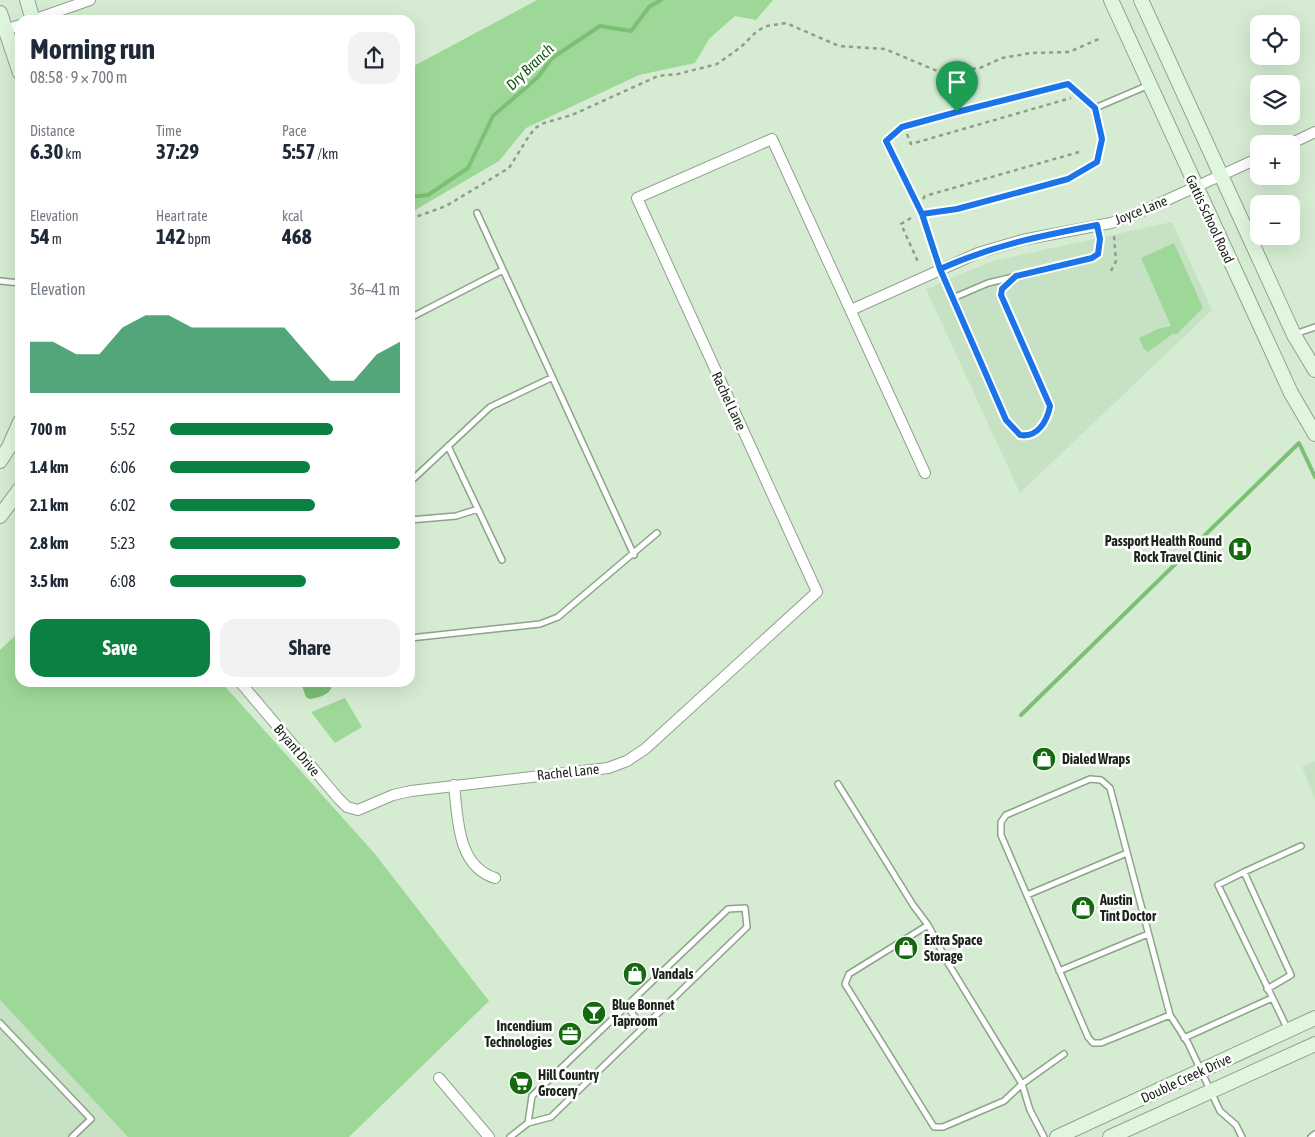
<!DOCTYPE html>
<meta charset="utf-8">
<style>
:root{--surface:#fff;--page:#f2f2f3;--text:#1f2937;--muted:#747a83;--accent:#0b8043}
body{margin:0;font-family:"Asap Condensed",sans-serif;background:var(--page);color:var(--text);height:100vh;display:flex;flex-direction:column;font-size:19px;white-space:nowrap}
*{box-sizing:border-box;margin:0}
p{font-size:16px;color:var(--muted)}
.icon{flex:none;width:28px;height:28px;fill:none;stroke:currentColor;stroke-width:2;stroke-linecap:round;stroke-linejoin:round}
.map{position:relative;flex:1;overflow:hidden}
.details{position:absolute;left:15px;top:15px;width:400px;height:672px;display:flex;flex-direction:column;background:var(--surface);border-radius:15px;box-shadow:0 5px 20px #0002}
.details>*{flex:none}
.controls{position:absolute;left:1250px;top:15px;display:grid;gap:10px}
.controls a{display:grid;place-items:center;width:50px;height:50px;border-radius:10px;background:var(--surface);box-shadow:0 5px 20px #0002;font-size:25px}
.pin{position:absolute;display:grid;place-items:center;width:42px;height:42px;color:#fff;margin:-51px -21px;border-radius:50% 50% 50% 0;rotate:-45deg;box-shadow:0 0 5px #0007}
.pin .icon{rotate:45deg}
.round{display:grid;place-items:center;flex:none;width:52px;height:52px;border-radius:15px;background:var(--page)}
.overview{display:flex;align-items:center;justify-content:space-between;height:85px;padding:0 15px}
h1{font-size:28px;font-weight:700;line-height:38px}
.stats{display:grid;grid-template-columns:repeat(3,1fr);gap:8px;height:85px;padding:5px 15px}
.stats div{display:grid;align-content:center}
.stats b{font-size:21px;font-weight:700}
.stats small{font-size:14px;font-weight:400}
.stats p{font-size:14px}
.chart{height:140px;padding:10px 15px}
.chart p{display:flex;justify-content:space-between}
.chart svg{width:100%;height:90px;margin-top:5px;fill:var(--accent);opacity:.7}
.action{display:flex;gap:10px;margin-top:auto;padding:10px 15px}
.action a{flex:1;height:58px;border-radius:15px;background:var(--accent);color:#fff;font-size:20px;font-weight:700;line-height:58px;text-align:center}
.action a+a{background:var(--page);color:var(--text)}
ul{padding:0 15px;list-style:none;font-size:16px}
li{display:grid;grid-template-columns:80px 60px 1fr;align-items:center;height:38px}
li i{height:12px;border-radius:6px;background:var(--accent)}
.map>svg:first-child{display:block}
.built{fill:#c6e1c3}
.green{fill:#9ed898}
.water{fill:#7cc076}
.lines{fill:none;stroke-linecap:round;stroke-linejoin:round}
.stream{stroke:#7cc076;stroke-width:4}
.lane-casing{stroke:#8ea38b;stroke-width:8}
.street-casing{stroke:#8ea38b;stroke-width:12}
.secondary-casing{stroke:#8ea38b;stroke-width:16}
.path{stroke:#8d9f8b;stroke-width:2.5;stroke-dasharray:4 4;stroke-linecap:butt}
.lane{stroke:#fff;stroke-width:5}
.street{stroke:#fff;stroke-width:10}
.secondary{stroke:#e0f6de;stroke-width:14}
.route-casing{stroke:#fff;stroke-width:10}
.route{stroke:#1a73e8;stroke-width:6}
.labels{text-anchor:middle;stroke-width:5;stroke-linejoin:round;paint-order:stroke}
.street-label{font-size:14px;fill:#1b231a;stroke:#fff}
.poi-label{font-size:14px;font-weight:bold;fill:#1b231a;stroke:#fff;text-anchor:start}
.water-label{font-size:15px;font-style:italic;fill:#145910;stroke:#fff}
</style>
<div class="map">
<svg width="1315" height="1137" viewBox="0 0 1315 1137">
<rect width="100%" height="100%" fill="#d5ecd2"/>
<!-- built -->
<path class="built" d="M1172,222l40,88 -192,183 -94,-204 67,-28z
M1315,761v38l-13,-32z
M0,1000l128,137h-128z"/>
<!-- green -->
<path class="green" d="M537,0h236l-17,20 -21,-4 -26,23 -14,24 -56,12 -113,53 -27,33 -89,52v-145z
M1174,243l29,65 -27,27 -2,-2 -26,19 -4,-3 -5,-11 19,-9 13,-3 -30,-68z
M20,631v51l202,1 153,171 114,147 -140,136h-221l-128,-137v-350z
M345,698l17,29 -27,16 -24,-31z"/>
<!-- water -->
<path class="water" d="M301,683l16,2 11,-2 4,3c-2,9 -14,12 -22,13l-4,-2z"/>
<g class="lines">
<!-- stream -->
<path class="stream" d="M410,197l18,-2 40,-27 25,-52 45,-39 14,-19 48,-32 31,5 18,-24 12,-7
M1021,715l278,-272 16,34"/>
<!-- lane casing -->
<g class="lane-casing">
<path id="lane" d="M1095,108l7,31 -5,23 -29,17 -111,30 -35,5 -37,-73 17,-14 166,-43 27,24 54,-23
M477,213l157,342
M922,214l19,55 66,151 13,15c17,3 27,-12 30,-29l-49,-111 1,-6 14,-13
M0,281l20,2
M953,298l35,-15 104,-25 6,-4 2,-15 -3,-13
M410,318l93,-48
M1295,334l20,-7
M448,446l54,114
M410,482l80,-75 61,-29
M410,520l46,-4 22,-7
M410,638l130,-14 18,-7 99,-84
M838,784l75,121 15,20 -79,49 -4,10 89,143h9l61,-26 18,-17 -74,-121 -20,-38
M1244,872l57,-26
M1027,895l100,-42
M1059,971l89,-37
M1267,989l24,-14 -47,-103 -26,13 70,145
M626,1005l17,23
M1170,1015l-69,28h-8l-5,-6 -87,-202v-13l5,-7 84,-36 11,1 9,8 60,227 18,28 32,68 16,14 6,12
M0,1023l91,96 -19,18
M1184,1038l88,-40
M510,1137l18,-14 23,-6 196,-190 -2,-19 -17,1 -196,187 -4,27
M1044,1137l-14,-27 -8,-26 42,-30
M1311,1137l4,-3"/>
</g>
<!-- street casing -->
<g class="street-casing">
<path id="street" d="M33,20l57,-20
M5,30l15,-5
M1290,144l25,-12
M851,310l127,-57 44,-13 89,-17 34,-13 114,-52
M240,682l98,116 9,9 11,3 35,-15 18,-4 197,-23 19,-7 18,-12 172,-157 -180,-394 135,-59 153,334
M454,785c4,34 3,81 41,93
M439,1078l50,59"/>
</g>
<!-- secondary casing -->
<g class="secondary-casing">
<path id="secondary" d="M27,0l6,20
M1111,0l180,393 24,41
M1141,0l153,335 21,35
M0,13l20,60
M0,461l9,-14 11,-25
M0,516l20,-27
M1057,1137l258,-119
M1110,1137l205,-93"/>
</g>
<!-- path -->
<path class="path" d="M907,134l4,10 160,-46
M923,199l2,-3 154,-44
M911,218l-10,6 17,38
M410,219l36,-13 63,-38 18,-29 8,-11 9,-5 28,-8 86,-39 20,-2 39,-10 24,-17 16,-16 10,-5 19,-3 53,23 46,3 57,24 38,-5 22,-10 29,-5 38,-1 32,-14
M1111,271l5,-10 -2,-25"/>
<!-- lane -->
<use href="#lane" class="lane"/>
<!-- street -->
<use href="#street" class="street"/>
<!-- secondary -->
<use href="#secondary" class="secondary"/>
</g>
<g class="lines">
<!-- route casing -->
<g class="route-casing">
<path id="route" d="M957,112l-55,15 -16,14 36,73 18,55 66,151 14,15c17,3 27,-13 30,-29l-49,-111 1,-6 14,-13 76,-18 6,-4 2,-15 -3,-14c-57,11 -103,20 -157,44l-18,-55 35,-5 111,-30 29,-17 5,-23 -7,-31 -27,-24 -111,28"/>
</g>
<!-- route -->
<use href="#route" class="route"/>
</g>
<!-- icons -->
<defs>
<g id="hospital-disc" transform="scale(1.25)"><circle r="9.5" fill="#156a10" stroke="#fff"/><path d="M-5-5h3v3.5h4V-5h3V5h-3V1.5h-4V5h-3Z" fill="#fff"/></g>
<g id="shop-disc" transform="scale(1.25)"><circle r="9.5" fill="#156a10" stroke="#fff"/><path d="M-5-2.5h2.3a2.7 3.5 0 0 1 5.4 0H5L5.5 6h-11ZM-1.5-2.5h3a1.5 2.3 0 0 0-3 0Z" fill="#fff"/></g>
<g id="bar-disc" transform="scale(1.25)"><circle r="9.5" fill="#156a10" stroke="#fff"/><path d="M-6-5H6L.8 .8V4.5H3.5V6h-7V4.5H-.8V.8Z" fill="#fff"/></g>
<g id="office-disc" transform="scale(1.25)"><circle r="9.5" fill="#156a10" stroke="#fff"/><path d="M-6-3h4V-5.5h4V-3h4V5H-6ZM-1-4.5V-3h2v-1.5ZM-6 0V1H6V0Z" fill="#fff"/></g>
<g id="supermarket-disc" transform="scale(1.25)"><circle r="9.5" fill="#156a10" stroke="#fff"/><path d="M-6-5.5h2.5l.6 2H6L4.5 2H-2.5L-4.4-4H-6ZM-1.5 3.2a1.3 1.3 0 1 0 .1 0ZM3 3.2a1.3 1.3 0 1 0 .1 0Z" fill="#fff"/></g>
</defs>
<g fill-rule="evenodd">
<use href="#hospital-disc" x="1240" y="549"/>
<use href="#shop-disc" x="1044" y="759"/>
<use href="#shop-disc" x="1083" y="908"/>
<use href="#shop-disc" x="906" y="948"/>
<use href="#shop-disc" x="635" y="974"/>
<use href="#bar-disc" x="594" y="1013"/>
<use href="#office-disc" x="570" y="1034"/>
<use href="#supermarket-disc" x="521" y="1083"/>
</g>
<g class="labels">
<!-- street labels -->
<g class="street-label">
<text transform="translate(1141 210) rotate(-22)" y="5">Joyce Lane</text>
<text transform="translate(1210 219) rotate(65)" y="5">Gattis School Road</text>
<text transform="translate(729 401) rotate(65)" y="5">Rachel Lane</text>
<text transform="translate(297 750) rotate(50)" y="5">Bryant Drive</text>
<text transform="translate(568 772) rotate(-6)" y="5">Rachel Lane</text>
<text transform="translate(1186 1078) rotate(-25)" y="5">Double Creek Drive</text>
</g>
<!-- poi labels -->
<g class="poi-label">
<text x="1222" y="546" text-anchor="end">Passport Health Round<tspan x="1222" dy="16">Rock Travel Clinic</tspan></text>
<text x="1062" y="764">Dialed Wraps</text>
<text x="1100" y="905">Austin<tspan x="1100" dy="16">Tint Doctor</tspan></text>
<text x="924" y="945">Extra Space<tspan x="924" dy="16">Storage</tspan></text>
<text x="652" y="979">Vandals</text>
<text x="612" y="1010">Blue Bonnet<tspan x="612" dy="16">Taproom</tspan></text>
<text x="552" y="1031" text-anchor="end">Incendium<tspan x="552" dy="16">Technologies</tspan></text>
<text x="538" y="1080">Hill Country<tspan x="538" dy="16">Grocery</tspan></text>
</g>
<!-- water labels -->
<g class="water-label">
<text transform="translate(530 67) rotate(-44)" y="5">Dry Branch</text>
</g>
</g>
</svg>
<div class="controls">
<a><svg class="icon" aria-label="locate" viewBox="0 0 24 24"><circle cx="12" cy="12" r="6"/><path d="M12 2v4M12 18v4M2 12h4M18 12h4"/></svg></a>
<a><svg class="icon" aria-label="layers" viewBox="0 0 24 24"><path d="M12 4l9 5-9 5-9-5zM3 14l9 5 9-5"/></svg></a>
<a>+</a>
<a>−</a>
</div>
<div class="pin" style="left:957px;top:112px;background:#1e9e55"><svg class="icon" aria-label="arrive" viewBox="0 0 24 24"><path d="M6 21V4h12l-3 4 3 4H6"/></svg></div>
<section class="details">
<div class="overview"><div><h1>Morning run</h1><p>08:58 · 9 × 700 m</p></div><a class="round"><svg class="icon" aria-label="share" viewBox="0 0 24 24"><path d="M12 15V3M7 8l5-5 5 5M5 13v7h14v-7"/></svg></a></div>
<div class="stats">
<div><p>Distance</p><b>6.30<small> km</small></b></div>
<div><p>Time</p><b>37:29</b></div>
<div><p>Pace</p><b>5:57<small> /km</small></b></div>
</div>
<div class="stats">
<div><p>Elevation</p><b>54<small> m</small></b></div>
<div><p>Heart rate</p><b>142<small> bpm</small></b></div>
<div><p>kcal</p><b>468</b></div>
</div>
<div class="chart"><p><span>Elevation</span>36–41 m</p>
<svg viewBox="0 0 160 44" preserveAspectRatio="none"><path d="M0 44V19L10 19L20 25L30 25L40 12L50 6L60 6L70 12L80 12L90 12L100 12L110 12L120 25L130 38L140 38L150 25L160 19V44z"/></svg>
</div>
<ul>
<li><b>700 m</b>5:52<i style="width:71%"></i></li>
<li><b>1.4 km</b>6:06<i style="width:61%"></i></li>
<li><b>2.1 km</b>6:02<i style="width:63%"></i></li>
<li><b>2.8 km</b>5:23<i style="width:100%"></i></li>
<li><b>3.5 km</b>6:08<i style="width:59%"></i></li>
</ul>
<div class="action"><a>Save</a><a>Share</a></div>
</section>
</div>
